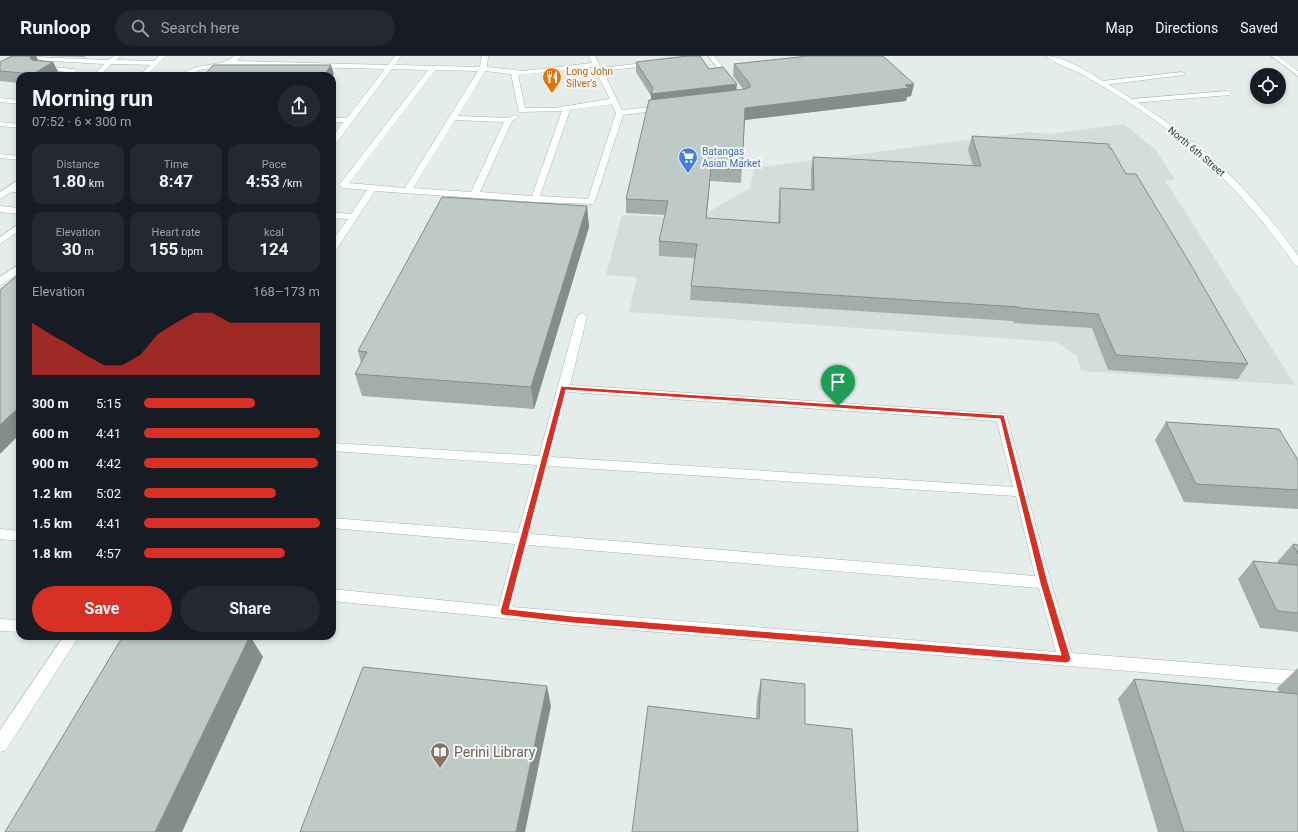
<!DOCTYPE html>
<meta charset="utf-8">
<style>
:root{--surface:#171b24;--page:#242831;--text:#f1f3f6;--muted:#9ea1a6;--line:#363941;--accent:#d93025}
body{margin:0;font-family:Roboto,sans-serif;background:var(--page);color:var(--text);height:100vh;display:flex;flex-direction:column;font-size:15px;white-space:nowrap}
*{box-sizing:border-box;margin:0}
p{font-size:13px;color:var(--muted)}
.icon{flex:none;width:22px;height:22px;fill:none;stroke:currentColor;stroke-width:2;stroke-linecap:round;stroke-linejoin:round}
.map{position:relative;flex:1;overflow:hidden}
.drawer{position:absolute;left:16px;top:16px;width:320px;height:568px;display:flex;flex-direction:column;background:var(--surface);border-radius:12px;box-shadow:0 2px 6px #0003}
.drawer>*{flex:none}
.fabs{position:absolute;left:1250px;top:12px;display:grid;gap:8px}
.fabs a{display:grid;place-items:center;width:36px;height:36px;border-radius:50%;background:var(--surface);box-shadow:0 2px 6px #0003;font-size:20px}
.pin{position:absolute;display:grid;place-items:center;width:34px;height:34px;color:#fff;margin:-41px -17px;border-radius:50% 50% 50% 0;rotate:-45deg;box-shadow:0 0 4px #0007}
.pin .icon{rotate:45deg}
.round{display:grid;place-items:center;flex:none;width:42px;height:42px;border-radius:21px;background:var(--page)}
.head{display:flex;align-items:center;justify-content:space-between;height:68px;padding:0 16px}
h1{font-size:22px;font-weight:700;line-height:30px}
.metrics{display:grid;grid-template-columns:repeat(3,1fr);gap:6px;height:68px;padding:4px 16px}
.metrics div{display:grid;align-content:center;border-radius:10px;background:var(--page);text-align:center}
.metrics b{font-size:17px;font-weight:700}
.metrics small{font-size:11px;font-weight:400}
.metrics p{font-size:11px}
.chart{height:112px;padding:8px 16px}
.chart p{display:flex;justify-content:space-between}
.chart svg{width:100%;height:72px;margin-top:4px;fill:var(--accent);opacity:.7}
.action{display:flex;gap:8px;margin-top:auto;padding:8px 16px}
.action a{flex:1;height:46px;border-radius:24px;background:var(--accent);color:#fff;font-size:16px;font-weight:700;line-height:46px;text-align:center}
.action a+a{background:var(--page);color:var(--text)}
ul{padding:0 16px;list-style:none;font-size:13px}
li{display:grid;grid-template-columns:64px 48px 1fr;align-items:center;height:30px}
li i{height:10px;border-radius:5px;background:var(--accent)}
header{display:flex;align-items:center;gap:24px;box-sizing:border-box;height:56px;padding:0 20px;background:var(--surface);border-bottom:1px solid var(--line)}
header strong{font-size:19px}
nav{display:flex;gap:22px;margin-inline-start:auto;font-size:14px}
.search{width:280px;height:36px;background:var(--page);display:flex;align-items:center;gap:10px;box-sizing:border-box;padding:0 14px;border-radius:22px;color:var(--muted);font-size:15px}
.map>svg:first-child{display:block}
.built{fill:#d3ddd9}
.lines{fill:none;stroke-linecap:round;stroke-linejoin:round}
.service-casing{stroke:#a7b5b1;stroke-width:1}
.minor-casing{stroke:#a7b5b1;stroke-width:1}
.secondary-casing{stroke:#a4b8b2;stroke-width:1}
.service{fill:#fff;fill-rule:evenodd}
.minor{fill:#fff;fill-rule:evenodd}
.secondary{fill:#fff;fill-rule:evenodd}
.wall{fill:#a3aeaa}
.shaded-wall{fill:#848d8b}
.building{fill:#bdcac6;stroke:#848d8b}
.route{fill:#d93025;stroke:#fff;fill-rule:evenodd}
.labels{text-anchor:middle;stroke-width:4;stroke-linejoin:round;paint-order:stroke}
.far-food-label{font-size:10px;fill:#c56008;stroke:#f5f9f7;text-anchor:start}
.far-shop-label{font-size:10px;fill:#366cbe;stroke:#f5f9f7;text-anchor:start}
.far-street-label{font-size:10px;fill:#253d39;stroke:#f5f9f7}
.near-education-label{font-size:14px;fill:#785e54;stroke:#f5f9f7;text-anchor:start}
</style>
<header>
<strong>Runloop</strong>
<div class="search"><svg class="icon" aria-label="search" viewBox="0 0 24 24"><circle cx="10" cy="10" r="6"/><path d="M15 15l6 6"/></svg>Search here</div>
<nav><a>Map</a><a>Directions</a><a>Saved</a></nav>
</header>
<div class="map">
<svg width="1298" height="776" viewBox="0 0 1298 776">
<rect width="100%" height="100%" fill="#e4edea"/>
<!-- built -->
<path class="built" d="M1124,68l32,26 19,30h-10l130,205 -214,-14 -4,-15 -21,-14 -427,-30 8,-35 -31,-2 16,-60 76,3 52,-30 4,-20 273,-36 23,2z"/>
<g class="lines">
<!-- service casing -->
<g class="service-casing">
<path id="service" d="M12,0l96,4 6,-4h7l-5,4 40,1 3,2 -3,2 -45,-1 -11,12h-7l11,-12 -89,-5 -2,-1z
M234,0h7l-4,5 151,4 7,-9h6l-6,9 85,2 2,-11h6l-1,11 36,4 69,-8 -3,-7h6l6,12 51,-6 3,2 -1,1 -51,6 19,39 40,-4 4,2 -4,2 -39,5 -29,89 -59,-2 -160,-11 -37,56h-6v-6l16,-22 -16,-1v-6l19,2 16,-24 -24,-2 -4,-3 89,-115 -36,-1 -57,76h-3v-7l11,-16h-11v-4h15l38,-49 -154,-4 -32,5 -10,6h-8c16,-16 40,-7 53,-20zM594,11l16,32 -56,9h-29l-7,-33zM435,14l43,1 -73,117 -56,-5zM485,15l26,3 8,38 43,-1 -30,85 -52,-4 32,-71 7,-4 -4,-2 -7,3 -50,-2zM612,48l4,9 -28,86 -48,-3 30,-86zM455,64l49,2 -33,70 -58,-4z
M708,0h6l18,23v2h-4z
M1271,0h7l20,15v5z
M41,10l33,3 3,2 -6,5h-7l3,-4 -28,-3v-2z
M1182,16l2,1v2l-81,10 -4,-2 4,-2z
M1227,35l4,2 -1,2 -98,8 -4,-2 4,-2z
M0,42l20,2v4l-20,-2z
M0,66l20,2v4l-20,-2z
M0,98l20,2v4l-20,-2z
M10,130l10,1v6l-13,-2 -1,-2z
M0,150l20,2v6l-20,-2z
M20,167v7l-20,14v-7z
M20,208v8l-17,12 -3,1v-8z
M582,257l5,3 -17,69 436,29 45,169 21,70 226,18v14l-726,-60 -240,-24v-12l167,17 16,-62 -183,-16v-10l186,15 19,-68 -205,-14v-8l207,13 38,-140zM568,336l429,29 16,66 -462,-30zM549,410l467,30 19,80 -504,-42zM528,489l511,43 17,64 -544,-45z
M0,473l20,2v10l-20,-2z
M0,563l20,1v12l-20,-1z"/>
</g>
<!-- minor casing -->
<g class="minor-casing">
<path id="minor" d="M335,186l5,3 -5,6 -3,1v-9z
M64,580h15l-73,114 -6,2v-22z"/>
</g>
<!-- secondary casing -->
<g class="secondary-casing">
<path id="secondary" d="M159,0h7l-20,20h-7z
M1046,0c18,0 44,17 60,27 81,48 137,95 192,173v10l-3,-1c-46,-66 -97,-118 -164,-161 -17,-11 -33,-21 -50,-30 -11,-6 -26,-10 -35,-18z
M20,123v7l-20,13v-7z"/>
</g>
<!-- service -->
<use href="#service" class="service"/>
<!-- minor -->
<use href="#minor" class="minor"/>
<!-- secondary -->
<use href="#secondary" class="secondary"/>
</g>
<!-- wall -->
<path class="wall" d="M48,0h38l-2,1z
M38,5l21,12 -6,3h-33v7l-20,-2v-19z
M636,6l73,7 28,21 6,-1 -10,-13 1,-12 180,20 -3,12 -4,1 -1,4 -161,19 -4,63 -31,-2 -4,37 72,5 1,-21 1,-14 31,2v-19l2,-14 160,9 -5,-16 4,-14 137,12 17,26 71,101 -1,1 52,88 -10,15 -130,-9 -16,-42 -78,-5 -1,-2 -323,-21 1,-14 4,-28 -36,-2v-15l6,-26 -39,-2v-14l25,-99v-4l-15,-24z
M587,150l2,21 -55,182 -172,-13 -7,-22 6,-12 -3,-11z
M1166,366l132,38v49l-114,-7 -29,-62z
M1293,488l5,1v87l-38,-4 -22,-49 15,-18 25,2 -1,-1z
M1298,612v164h-140l-40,-133 16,-20 145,13 -2,-4z
M761,623l44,45 -49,-6 1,-19z"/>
<!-- shaded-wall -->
<path class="shaded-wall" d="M31,0h5l3,5 -3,7 -6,-10z
M53,6l6,11 -6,3h-19l-1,-2z
M331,9l3,9 -2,3v-1h-8z
M737,28l-1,11 -85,10v-11z
M914,28l-3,12 -4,1 -1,4 -162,19 1,-12z
M711,112l-1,13 -5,51 1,-14z
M587,150l2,21 -55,182 -3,-22z
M20,350v28l-20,20v-29z
M250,580l13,21 -81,175h-27z
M547,630l4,20 -26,126h-9z"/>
<!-- building -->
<path class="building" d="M12,0h19l-1,2 2,2 21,2 -20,12 -33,-3v-9z
M688,0h12l9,13 14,-2 14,17 -86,10 2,-6 -17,-26z
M808,0h75l31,28 -9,1 4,3 -164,20 -3,61 -31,-1 -5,50 74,5v-35l34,2 -1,-33 168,9 -9,-30 137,8v4h2l15,26h10l61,101 -1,-1 52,90 -132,-9 -18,-41 -79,-6v-1l-328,-21 6,-42 -38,-3 9,-40 -42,-2 23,-99 96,-11 5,-2v-3l-16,-20z
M213,9h118l-7,11h-120z
M442,141l145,9 -56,181 -176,-13 12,-22 -9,-1z
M20,217v133l-20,19v-135z
M1166,366l113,7 19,31v30l-102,-6z
M1293,488l5,1v9z
M1253,505l45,4v48l-21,-2z
M123,580h127l-95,196h-150z
M363,611l184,19 -31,146h-216z
M761,623l44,5v40l47,5 6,103h-226l16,-126 111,13z
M1134,623l164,15v138h-114z"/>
<!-- route -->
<path class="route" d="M561,330l443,29 44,168 23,76 -2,3 -3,1 -494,-40 -70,-8 -2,-3zM566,334l434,29 40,164 21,72 -489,-39 -63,-7z"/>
<!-- icons -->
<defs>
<g id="restaurant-pin" transform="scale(1)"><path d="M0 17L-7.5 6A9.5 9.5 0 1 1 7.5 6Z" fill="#e8710a" stroke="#f5f9f7"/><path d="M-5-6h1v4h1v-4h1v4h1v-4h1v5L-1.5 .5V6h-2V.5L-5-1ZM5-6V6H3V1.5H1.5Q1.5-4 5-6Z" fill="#fff"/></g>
<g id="supermarket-pin" transform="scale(1)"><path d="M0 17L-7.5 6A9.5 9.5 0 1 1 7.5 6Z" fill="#3f7fe0" stroke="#f5f9f7"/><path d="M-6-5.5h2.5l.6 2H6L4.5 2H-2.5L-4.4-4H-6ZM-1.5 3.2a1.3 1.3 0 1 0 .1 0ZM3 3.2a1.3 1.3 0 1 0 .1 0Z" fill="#fff"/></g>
<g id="library-pin" transform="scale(1)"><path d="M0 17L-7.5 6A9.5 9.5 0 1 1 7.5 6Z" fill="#8d6e63" stroke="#f5f9f7"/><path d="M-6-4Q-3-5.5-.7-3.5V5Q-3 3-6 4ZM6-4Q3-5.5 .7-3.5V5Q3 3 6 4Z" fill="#fff"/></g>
</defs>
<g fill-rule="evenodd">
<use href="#restaurant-pin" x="552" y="21"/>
<use href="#supermarket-pin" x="688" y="101"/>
<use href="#library-pin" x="440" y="696"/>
</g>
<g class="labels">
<!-- far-food labels -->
<g class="far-food-label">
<text x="566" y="19">Long John<tspan x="566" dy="12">Silver's</tspan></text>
</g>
<!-- far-shop labels -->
<g class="far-shop-label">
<text x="702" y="99">Batangas<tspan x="702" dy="12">Asian Market</tspan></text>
</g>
<!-- far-street labels -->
<g class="far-street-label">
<text transform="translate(1197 95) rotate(40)" y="4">North 6th Street</text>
</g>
<!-- near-education labels -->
<g class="near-education-label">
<text x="454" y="701">Perini Library</text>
</g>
</g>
</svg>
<div class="fabs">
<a><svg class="icon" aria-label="locate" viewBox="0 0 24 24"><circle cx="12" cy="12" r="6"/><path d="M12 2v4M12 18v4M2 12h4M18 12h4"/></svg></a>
</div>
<div class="pin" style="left:838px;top:350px;background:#1e9e55"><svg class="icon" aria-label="arrive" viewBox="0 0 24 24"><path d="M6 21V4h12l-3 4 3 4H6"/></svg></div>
<section class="drawer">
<div class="head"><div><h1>Morning run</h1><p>07:52 · 6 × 300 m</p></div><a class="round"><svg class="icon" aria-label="share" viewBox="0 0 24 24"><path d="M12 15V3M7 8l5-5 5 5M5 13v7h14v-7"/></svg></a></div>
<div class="metrics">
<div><p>Distance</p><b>1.80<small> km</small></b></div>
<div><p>Time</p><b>8:47</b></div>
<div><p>Pace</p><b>4:53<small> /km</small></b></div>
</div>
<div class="metrics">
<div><p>Elevation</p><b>30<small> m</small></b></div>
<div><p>Heart rate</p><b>155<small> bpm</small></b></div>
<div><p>kcal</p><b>124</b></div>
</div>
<div class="chart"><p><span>Elevation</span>168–173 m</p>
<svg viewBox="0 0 160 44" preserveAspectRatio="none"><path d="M0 44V12L10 19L20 25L30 32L40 38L50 38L60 32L70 19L80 12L90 6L100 6L110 12L120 12L130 12L140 12L150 12L160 12V44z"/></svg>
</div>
<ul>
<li><b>300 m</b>5:15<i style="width:63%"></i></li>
<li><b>600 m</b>4:41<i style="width:100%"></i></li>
<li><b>900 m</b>4:42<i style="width:99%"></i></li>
<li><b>1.2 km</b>5:02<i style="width:75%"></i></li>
<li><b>1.5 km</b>4:41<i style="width:100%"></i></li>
<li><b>1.8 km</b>4:57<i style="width:80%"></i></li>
</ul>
<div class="action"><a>Save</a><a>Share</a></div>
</section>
</div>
